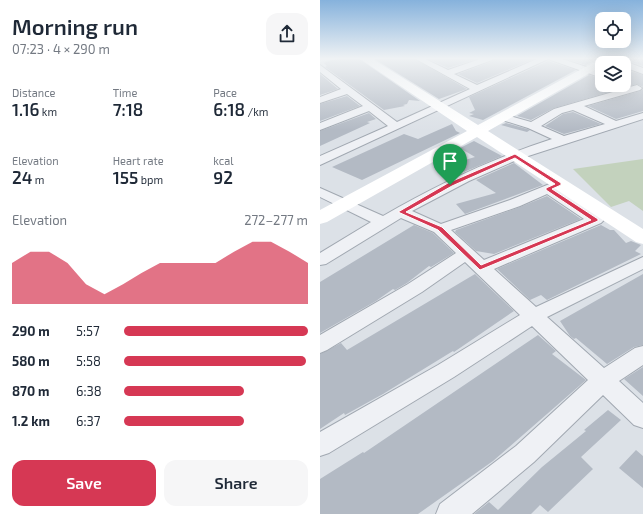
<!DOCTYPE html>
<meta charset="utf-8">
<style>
:root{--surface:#fff;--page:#f6f6f7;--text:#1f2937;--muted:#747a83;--accent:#d63854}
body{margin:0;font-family:"Exo 2",sans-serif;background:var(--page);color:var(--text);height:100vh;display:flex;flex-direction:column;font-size:15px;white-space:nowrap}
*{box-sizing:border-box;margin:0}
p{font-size:13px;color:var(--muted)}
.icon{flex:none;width:22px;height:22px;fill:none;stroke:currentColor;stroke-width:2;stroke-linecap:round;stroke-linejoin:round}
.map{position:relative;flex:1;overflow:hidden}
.sheet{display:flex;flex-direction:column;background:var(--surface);width:320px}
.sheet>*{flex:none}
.fabs{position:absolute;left:275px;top:12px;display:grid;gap:8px}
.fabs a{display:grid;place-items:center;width:36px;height:36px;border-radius:8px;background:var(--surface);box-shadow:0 4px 16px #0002;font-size:20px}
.pin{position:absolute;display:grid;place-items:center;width:34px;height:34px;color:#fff;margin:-41px -17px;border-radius:50% 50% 50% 0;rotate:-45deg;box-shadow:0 0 4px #0007}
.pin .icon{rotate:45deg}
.round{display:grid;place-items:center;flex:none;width:42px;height:42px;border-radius:12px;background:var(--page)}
.summary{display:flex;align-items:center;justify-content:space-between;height:68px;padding:0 12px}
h1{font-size:22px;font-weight:600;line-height:30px}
.stats{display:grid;grid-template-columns:repeat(3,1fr);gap:6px;height:68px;padding:4px 12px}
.stats div{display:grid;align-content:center}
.stats b{font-size:17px;font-weight:600}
.stats small{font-size:11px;font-weight:400}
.stats p{font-size:11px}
.chart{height:112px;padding:8px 12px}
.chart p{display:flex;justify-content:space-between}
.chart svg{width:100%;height:72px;margin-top:4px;fill:var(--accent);opacity:.7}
.button{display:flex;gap:8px;margin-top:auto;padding:8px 12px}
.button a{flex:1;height:46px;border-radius:12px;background:var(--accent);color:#fff;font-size:16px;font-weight:600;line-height:46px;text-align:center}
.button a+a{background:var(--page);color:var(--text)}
ul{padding:0 12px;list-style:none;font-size:13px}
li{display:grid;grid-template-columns:64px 48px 1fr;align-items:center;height:30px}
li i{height:10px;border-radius:5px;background:var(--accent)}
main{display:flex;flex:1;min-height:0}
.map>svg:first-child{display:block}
.green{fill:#c3d2bd}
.building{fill:#b3bac4}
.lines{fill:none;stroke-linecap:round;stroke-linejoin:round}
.street-casing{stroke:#a1a8b1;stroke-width:2}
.street{fill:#eff1f5;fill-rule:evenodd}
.secondary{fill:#fff;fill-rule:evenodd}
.route{fill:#d63854;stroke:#fff;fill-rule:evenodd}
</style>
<main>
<section class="sheet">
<div class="summary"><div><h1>Morning run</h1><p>07:23 · 4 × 290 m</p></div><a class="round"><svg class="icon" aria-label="share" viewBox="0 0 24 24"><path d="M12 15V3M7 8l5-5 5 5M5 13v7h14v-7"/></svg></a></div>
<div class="stats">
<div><p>Distance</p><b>1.16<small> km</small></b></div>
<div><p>Time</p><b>7:18</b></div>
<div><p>Pace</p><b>6:18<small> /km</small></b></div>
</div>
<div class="stats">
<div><p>Elevation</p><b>24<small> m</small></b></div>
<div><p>Heart rate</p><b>155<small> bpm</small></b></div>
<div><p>kcal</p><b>92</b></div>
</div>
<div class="chart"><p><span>Elevation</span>272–277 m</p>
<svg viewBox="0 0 160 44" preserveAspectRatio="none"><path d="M0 44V19L10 12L20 12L30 19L40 32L50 38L60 32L70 25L80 19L90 19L100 19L110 19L120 12L130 6L140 6L150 12L160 19V44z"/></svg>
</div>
<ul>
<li><b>290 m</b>5:57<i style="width:100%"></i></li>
<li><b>580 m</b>5:58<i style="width:99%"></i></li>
<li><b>870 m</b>6:38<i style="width:65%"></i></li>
<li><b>1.2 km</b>6:37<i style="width:65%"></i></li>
</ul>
<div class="button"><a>Save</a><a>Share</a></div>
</section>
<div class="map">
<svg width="323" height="514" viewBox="0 0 323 514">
<rect width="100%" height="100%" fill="#dce1e7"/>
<!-- green -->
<path class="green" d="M323,159v52l-14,-10 -18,6 -38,-38z"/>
<!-- building -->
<path class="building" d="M30,58h8l62,43 -11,-1 -2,4 -4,1 2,1 -21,4 -59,-43 2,-1 -3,-3 8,-3z
M53,58h40l54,31 -28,10z
M106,58h54l-32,10z
M174,58h42l-59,25 -19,-9 35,-13z
M243,58h37l-14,7z
M295,58h28v8l-18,-6 -5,3h-9z
M228,61l28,9 -93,50 -14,-4 5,-2 -5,-1 6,-3 -6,-13z
M304,69l19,6v12l-6,-3 -83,24 -23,12 -14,-4 72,-41 13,4v6h22z
M0,74l18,15 -18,6z
M323,89v22l-27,8 -28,-13 52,-15z
M27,96l13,10 -40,15v-17z
M253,112l28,12 -37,10 -19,-8 18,-12z
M49,113l7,6 -9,3 3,1 -50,23v-15z
M186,123l21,6 3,1 -3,2 -26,-7z
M132,124l4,7 4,2 -98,47 -30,-13 72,-33 14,5z
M154,141l28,15 -38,16 -9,-7 2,-1 -2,-1 20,-6 -15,-9z
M194,163l29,22 -78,29 -9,-10 40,-11 -20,-13z
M227,196l34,23 -87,35 -18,-3 -21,-19 1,-2 64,-23z
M94,225l19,8 21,20 -23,14 -2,-1 -22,17 -12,7 -2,-1 -17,12 -56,32v-51z
M281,225l9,5h4l12,13 5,-2 10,4 -6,6 6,3 -94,46 -6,-5 -11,5 -33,-31z
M155,274l39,37 -60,41 -1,-1 -70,43 -38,21 -1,-2 -24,16v-75l21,-11 6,7z
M323,274v71l-9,2 -27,17 -31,-26 -2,1 -4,-3 -10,-15z
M218,335l18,16 -4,3 34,26 -93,81 -75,53h-98v-35l43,-27 1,1z
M323,367v29l-19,-17z
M288,410l13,10 -40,37 12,12 -45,43 -8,-7 -9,9h-57l15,-12 9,8 44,-43 44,-36 -2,-1z
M316,450l7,6v32l-24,-20z"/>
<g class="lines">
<!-- street casing -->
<g class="street-casing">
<path id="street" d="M94,58h9l25,12 35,-12h10l-1,2 -38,14 23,11 62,-27h20l43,14v6l-54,-19 -228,106v-9l68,-30 -19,-15 -49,19v-7l43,-17 -16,-12 -27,9v-6l21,-8 -21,-17v-7l77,57 73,-33z
M304,61l19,7v6l-19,-7v-4h-3z
M317,85l5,3 -2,2 -56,16 32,15 27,-8v6l-124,40 -50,22 -57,30 29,13 69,-24 47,-19 5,1 2,3 -6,4 43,28 3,3 -3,3 -107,46 42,38 107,-50v12l-96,48 57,51 31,-20 8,-2v19l-24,16 24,22v25l-9,-3 -31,-30 -69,67 -62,52h-36l4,-10 76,-58 72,-66 -56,-54 -78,51 -125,76 -9,3v-24l118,-67 82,-50 -55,-53 -43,30 -95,58 -7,3v-18l88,-51 48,-31 -22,-21 -33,-14 -75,46 -6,1v-12l51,-31 -51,-25v-9l63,28c54,-31 110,-58 169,-77l-24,-11 -29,-9 -1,-2 1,-2 4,-1 28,8 23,-13zM253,110l32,14 -41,12 -23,-10 21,-13zM227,194l37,25 -100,41 -33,-30 69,-24z"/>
</g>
<!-- street -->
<use href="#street" class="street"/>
<!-- secondary -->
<path class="secondary" d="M0,58h11l-1,2 -10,2z
M39,58h12l107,67 124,-67h12c-2,4 -7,5 -12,5v3l-114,65 155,98v15l-7,-2 -159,-105 -150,85 -7,2v-14l147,-79z"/>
</g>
<!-- sky -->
<linearGradient id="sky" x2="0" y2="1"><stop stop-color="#86b2dc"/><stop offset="0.45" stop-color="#eff2f4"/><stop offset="1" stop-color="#eff2f4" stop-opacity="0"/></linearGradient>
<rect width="323" height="130" fill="url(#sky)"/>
<!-- route -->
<path class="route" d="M195,154l46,29v2l-9,4 46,30v2l-118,49 -42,-40 -40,-18 50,-29zM195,158l40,26 -9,4v2l45,30 -110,45 -39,-38 -36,-15 46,-26z"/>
</svg>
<div class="fabs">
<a><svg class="icon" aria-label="locate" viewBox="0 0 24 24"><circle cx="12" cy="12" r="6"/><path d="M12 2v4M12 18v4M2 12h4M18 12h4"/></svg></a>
<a><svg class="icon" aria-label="layers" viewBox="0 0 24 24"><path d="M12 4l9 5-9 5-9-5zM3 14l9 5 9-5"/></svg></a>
</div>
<div class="pin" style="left:130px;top:185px;background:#1e9e55"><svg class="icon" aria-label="arrive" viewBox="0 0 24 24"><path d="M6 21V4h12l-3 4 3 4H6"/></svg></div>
</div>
</main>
